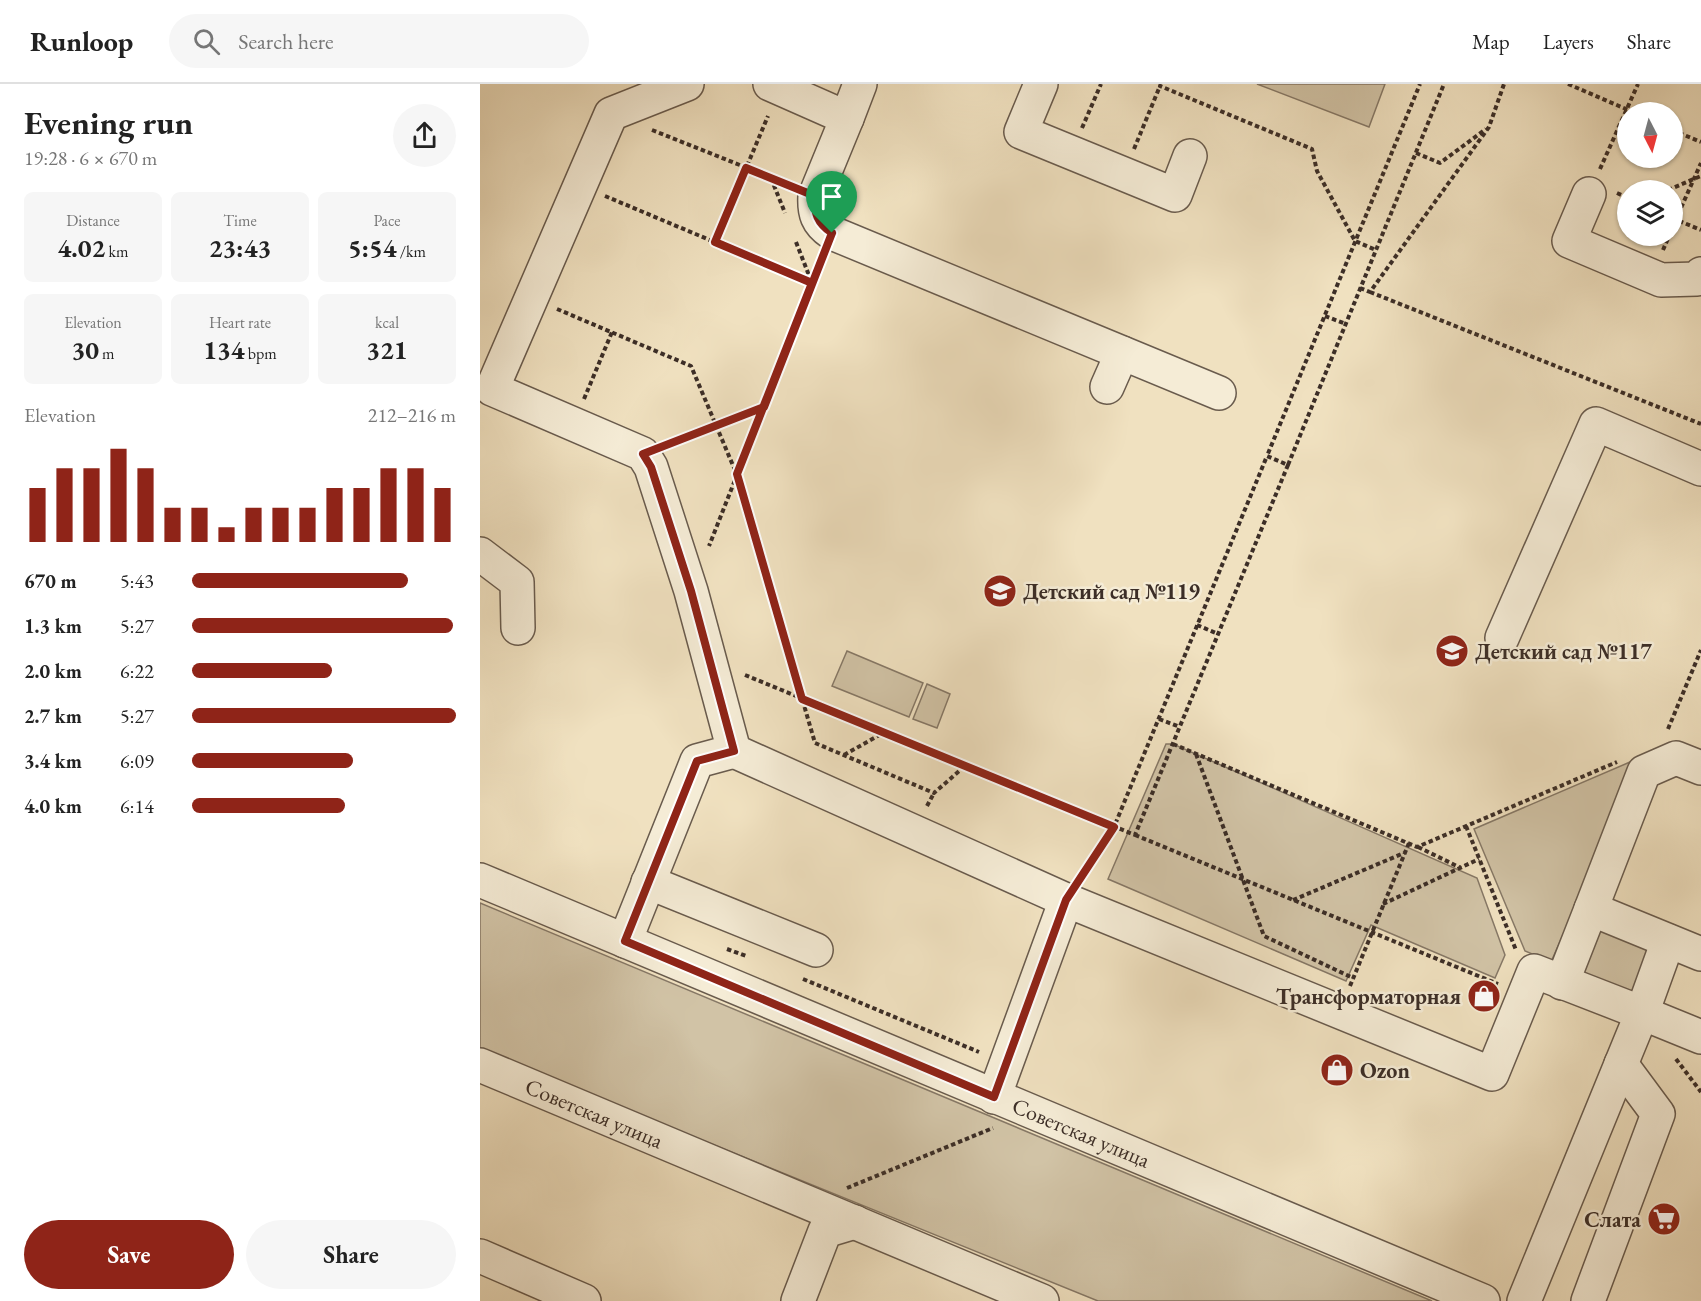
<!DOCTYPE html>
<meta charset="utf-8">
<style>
:root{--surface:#fff;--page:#f6f6f6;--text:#222;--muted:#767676;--line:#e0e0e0;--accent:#8f2418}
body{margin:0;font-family:"EB Garamond",serif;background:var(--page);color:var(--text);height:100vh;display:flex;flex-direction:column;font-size:22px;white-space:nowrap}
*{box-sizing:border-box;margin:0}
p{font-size:20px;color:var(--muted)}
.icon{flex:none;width:33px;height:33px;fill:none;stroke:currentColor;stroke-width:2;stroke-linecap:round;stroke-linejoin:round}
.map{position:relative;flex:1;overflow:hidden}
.sheet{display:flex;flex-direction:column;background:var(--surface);width:480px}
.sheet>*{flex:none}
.needle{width:39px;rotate:174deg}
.buttons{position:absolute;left:1137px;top:18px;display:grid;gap:12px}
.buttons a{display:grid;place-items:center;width:66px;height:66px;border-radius:50%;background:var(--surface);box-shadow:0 2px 4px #0004;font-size:30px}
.pin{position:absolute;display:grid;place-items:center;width:51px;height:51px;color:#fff;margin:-62px -26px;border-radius:50% 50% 50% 0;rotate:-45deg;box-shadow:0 0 6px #0007}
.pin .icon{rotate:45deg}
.round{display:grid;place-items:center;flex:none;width:63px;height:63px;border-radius:32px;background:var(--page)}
.headline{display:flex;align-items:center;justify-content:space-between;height:102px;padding:0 24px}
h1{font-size:33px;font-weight:700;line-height:45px}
.metrics{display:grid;grid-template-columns:repeat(3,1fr);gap:9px;height:102px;padding:6px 24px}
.metrics div{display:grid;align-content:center;border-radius:9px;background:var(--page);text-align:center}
.metrics b{font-size:26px;font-weight:700}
.metrics small{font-size:16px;font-weight:400}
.metrics p{font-size:16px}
.chart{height:168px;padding:12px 24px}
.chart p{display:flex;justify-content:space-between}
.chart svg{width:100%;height:108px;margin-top:6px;stroke:var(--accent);stroke-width:6}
.button{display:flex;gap:12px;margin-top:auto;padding:12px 24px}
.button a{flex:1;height:69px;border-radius:36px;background:var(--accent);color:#fff;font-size:24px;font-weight:700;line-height:69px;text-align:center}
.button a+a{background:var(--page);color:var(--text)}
ul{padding:0 24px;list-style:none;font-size:20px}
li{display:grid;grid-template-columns:96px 72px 1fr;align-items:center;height:45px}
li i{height:15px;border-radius:8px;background:var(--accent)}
header{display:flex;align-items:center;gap:36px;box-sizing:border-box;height:84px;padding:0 30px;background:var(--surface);border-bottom:2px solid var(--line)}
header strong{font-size:28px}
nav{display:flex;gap:33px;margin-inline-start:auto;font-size:21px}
.search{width:420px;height:54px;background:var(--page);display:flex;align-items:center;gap:15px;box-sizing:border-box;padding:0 21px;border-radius:33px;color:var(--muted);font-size:22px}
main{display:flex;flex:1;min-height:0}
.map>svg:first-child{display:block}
.green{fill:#d1c3a6;stroke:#867866;stroke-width:1.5}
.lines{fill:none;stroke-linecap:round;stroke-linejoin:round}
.minor-casing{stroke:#695b4d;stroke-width:36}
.path{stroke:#3c2e27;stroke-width:4;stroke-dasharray:4.5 3;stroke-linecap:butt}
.minor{stroke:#f5ecd6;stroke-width:33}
.route-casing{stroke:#fff;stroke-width:12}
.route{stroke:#8f2418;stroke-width:8}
.labels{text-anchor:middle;stroke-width:5;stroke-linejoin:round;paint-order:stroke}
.poi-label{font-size:22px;font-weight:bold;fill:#3c2e27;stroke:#f5ecd6;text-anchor:start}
.street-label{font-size:22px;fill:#3c2e27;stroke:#f5ecd6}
</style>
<header>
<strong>Runloop</strong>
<div class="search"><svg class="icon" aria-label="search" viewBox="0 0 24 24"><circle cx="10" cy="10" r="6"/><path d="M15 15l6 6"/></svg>Search here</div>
<nav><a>Map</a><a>Layers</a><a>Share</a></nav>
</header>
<main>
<section class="sheet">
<div class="headline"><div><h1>Evening run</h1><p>19:28 · 6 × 670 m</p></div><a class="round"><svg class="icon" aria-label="share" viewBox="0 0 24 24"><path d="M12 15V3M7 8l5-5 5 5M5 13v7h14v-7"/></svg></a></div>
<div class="metrics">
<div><p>Distance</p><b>4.02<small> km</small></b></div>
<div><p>Time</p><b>23:43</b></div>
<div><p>Pace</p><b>5:54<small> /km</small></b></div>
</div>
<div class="metrics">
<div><p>Elevation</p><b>30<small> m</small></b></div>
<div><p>Heart rate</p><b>134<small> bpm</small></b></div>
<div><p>kcal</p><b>321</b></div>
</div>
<div class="chart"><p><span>Elevation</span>212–216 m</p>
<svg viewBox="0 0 160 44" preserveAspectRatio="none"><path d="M5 44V22M15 44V14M25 44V14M35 44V6M45 44V14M55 44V30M65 44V30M75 44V38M85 44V30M95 44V30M105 44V30M115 44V22M125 44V22M135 44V14M145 44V14M155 44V22"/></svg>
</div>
<ul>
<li><b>670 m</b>5:43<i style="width:82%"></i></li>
<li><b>1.3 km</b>5:27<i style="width:99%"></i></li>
<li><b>2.0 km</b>6:22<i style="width:53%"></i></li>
<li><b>2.7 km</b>5:27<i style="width:100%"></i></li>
<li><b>3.4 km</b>6:09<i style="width:61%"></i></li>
<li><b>4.0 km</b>6:14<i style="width:58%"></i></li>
</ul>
<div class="button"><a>Save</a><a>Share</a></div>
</section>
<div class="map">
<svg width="1221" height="1217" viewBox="0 0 1221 1217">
<rect width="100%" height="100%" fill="#f0e1c0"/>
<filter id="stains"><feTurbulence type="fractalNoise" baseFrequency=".00333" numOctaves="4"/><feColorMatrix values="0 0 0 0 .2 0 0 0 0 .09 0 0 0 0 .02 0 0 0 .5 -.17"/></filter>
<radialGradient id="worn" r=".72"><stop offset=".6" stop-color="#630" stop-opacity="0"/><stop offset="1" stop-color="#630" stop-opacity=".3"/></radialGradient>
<!-- green -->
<path class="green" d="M777,0h128l-16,43z
M367,567l76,32 -14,34 -77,-31z
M447,600l23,10 -13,34 -24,-9z
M686,660h7l304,134 28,77 -10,23 -124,-53 -25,56 -238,-102z
M1150,678l-1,41 -55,107 -23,52 -26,-11 -51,-122z
M0,819l952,398h-334l-618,-251z
M1116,837l74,29 -19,50 -75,-28z"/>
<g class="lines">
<!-- minor casing -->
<g class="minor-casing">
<g id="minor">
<path d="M207,0l-76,30 -119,275 151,65 8,13 40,124 43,160 332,149"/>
<path d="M290,0l77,34 13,-34"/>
<path d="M561,0l-20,48 154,63 15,-39"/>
<path d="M367,34l-32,78c-1,17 2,27 17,37l387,160"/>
<path d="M1109,110l-20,47 92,39 36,-1 4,-5"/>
<path d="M627,303l15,-34"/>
<path d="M0,470l37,28 1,46"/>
<path d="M1022,554l94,-214 105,45"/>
<path id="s1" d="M0,796l1003,421"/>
<path d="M168,798l168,68"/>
<path d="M1111,825l53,-137 32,-14 25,10"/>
<path d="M145,857l72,-180 37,-10"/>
<path d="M1082,899l29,-74 110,45"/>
<path id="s2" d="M0,981l562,236"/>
<path d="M514,1013l72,-197 426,174 42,-103 108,42 26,-72"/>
<path d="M0,1172l104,45"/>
<path d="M318,1217l27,-70 30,-9"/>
<path d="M1044,1217l118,-288 59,24"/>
<path d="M1108,1217l70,-187 -37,-50"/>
</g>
</g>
<!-- path -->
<path class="path" d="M681,0l-1,2 152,63 5,22 38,70 21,9
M1088,0l65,28
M602,44l19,-44
M172,46l138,55
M1192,46l29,12
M654,65l26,-63
M936,69l24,10 46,-34
M1120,85l38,-85
M291,94l14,35
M1188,106l33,-14
M1137,109l11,5
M125,112l207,87
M1192,134l29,12
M1192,144l29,-65
M235,158l53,-126
M316,158l16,41
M1183,166l6,-14
M341,176l-84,215 78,268 119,50 31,-27
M880,204l10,4 119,-165 15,-43
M890,208l331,132
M77,225l134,57 46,109 -28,71
M845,232l21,8
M104,315l28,-67
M189,360l94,-37
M808,381l156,-381
M717,541l21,9
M265,591l390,160 153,-370 -21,-9 153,-372
M679,635l21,8
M1188,645l33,-79
M693,660l244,103 200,-85
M716,670l68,182 89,42
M364,671l39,-22
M447,722l7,-13
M986,742l50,124
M655,751l363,149
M938,763l43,21
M603,790l31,-47 153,-371
M813,816l111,-47
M903,820l96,-45
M247,865l19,7
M323,895l176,73
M870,902l59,-143
M1196,975l25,33
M367,1104l146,-60"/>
<!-- minor -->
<use href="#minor" class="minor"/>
</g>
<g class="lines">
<!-- route casing -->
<g class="route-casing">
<path id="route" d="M352,149l-68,174 -121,47 8,13 40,124 43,160 -37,10 -72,180 369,156 72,-197 48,-73 -312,-128 -65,-225 75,-191 -97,-41 31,-74 69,28c-1,17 2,27 17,37"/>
</g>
<!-- route -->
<use href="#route" class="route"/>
</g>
<!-- icons -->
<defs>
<g id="school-disc" transform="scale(1.725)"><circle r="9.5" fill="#8f2418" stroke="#f5ecd6"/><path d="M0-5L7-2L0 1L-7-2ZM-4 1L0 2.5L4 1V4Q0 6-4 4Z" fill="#fff"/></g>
<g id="shop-disc" transform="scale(1.725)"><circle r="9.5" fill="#8f2418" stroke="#f5ecd6"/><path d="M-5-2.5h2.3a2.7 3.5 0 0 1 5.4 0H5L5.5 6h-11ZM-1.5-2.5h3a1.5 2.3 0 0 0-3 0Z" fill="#fff"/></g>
<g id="supermarket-disc" transform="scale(1.725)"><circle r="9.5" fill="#8f2418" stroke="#f5ecd6"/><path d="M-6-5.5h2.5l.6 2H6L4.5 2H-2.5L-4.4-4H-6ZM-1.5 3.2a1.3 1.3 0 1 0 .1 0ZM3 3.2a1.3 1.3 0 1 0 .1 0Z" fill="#fff"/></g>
</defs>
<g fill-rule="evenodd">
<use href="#school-disc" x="520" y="507"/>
<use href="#school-disc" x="972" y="567"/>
<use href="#shop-disc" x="1004" y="912"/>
<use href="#shop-disc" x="857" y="986"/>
<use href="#supermarket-disc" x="1184" y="1135"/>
</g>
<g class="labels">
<!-- poi labels -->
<g class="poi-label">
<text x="543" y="515">Детский сад №119</text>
<text x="995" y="575">Детский сад №117</text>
<text x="981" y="920" text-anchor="end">Трансформаторная</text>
<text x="880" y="994">Ozon</text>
<text x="1161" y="1143" text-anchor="end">Слата</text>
</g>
<!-- street labels -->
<g class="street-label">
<text dy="8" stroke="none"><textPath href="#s2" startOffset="124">Советская улица</textPath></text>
<text dy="8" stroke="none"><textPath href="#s1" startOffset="652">Советская улица</textPath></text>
</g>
</g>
<rect width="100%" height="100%" filter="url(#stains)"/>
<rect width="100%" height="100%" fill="url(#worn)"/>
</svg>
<div class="buttons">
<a><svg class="needle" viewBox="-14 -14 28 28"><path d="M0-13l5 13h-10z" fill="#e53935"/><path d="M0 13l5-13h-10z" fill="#767676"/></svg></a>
<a><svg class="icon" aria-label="layers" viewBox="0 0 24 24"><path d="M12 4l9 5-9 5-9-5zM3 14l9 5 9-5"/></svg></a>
</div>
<div class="pin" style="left:352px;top:149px;background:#1e9e55"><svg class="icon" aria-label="arrive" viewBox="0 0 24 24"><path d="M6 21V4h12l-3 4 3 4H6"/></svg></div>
</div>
</main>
